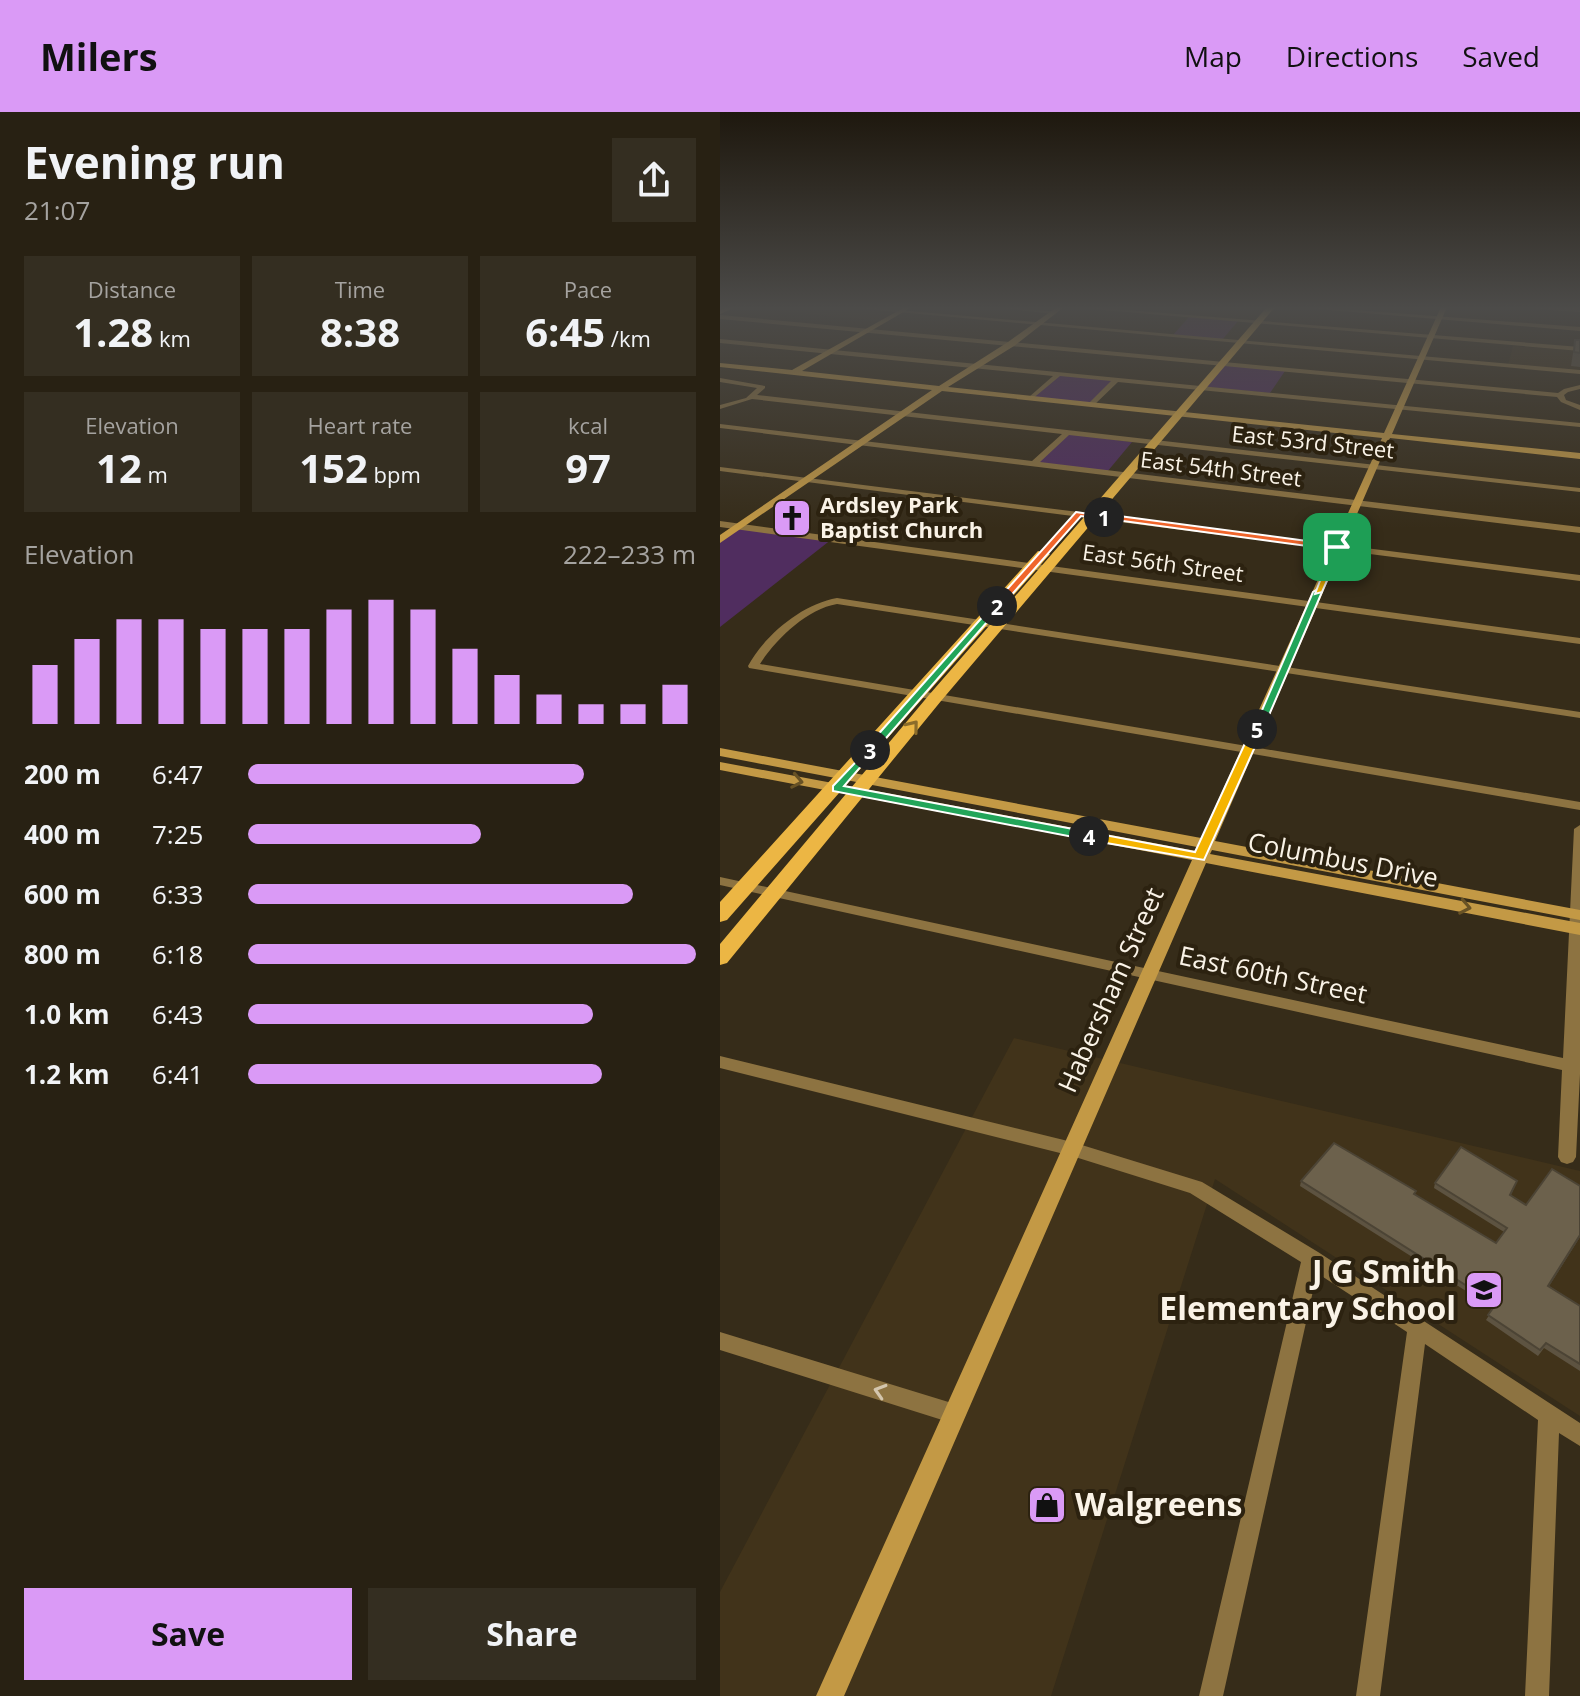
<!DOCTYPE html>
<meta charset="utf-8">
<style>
:root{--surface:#282113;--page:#342e21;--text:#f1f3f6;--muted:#a5a3a0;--accent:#da9af6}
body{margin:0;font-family:"Open Sans",sans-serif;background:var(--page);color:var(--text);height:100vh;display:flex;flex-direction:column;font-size:30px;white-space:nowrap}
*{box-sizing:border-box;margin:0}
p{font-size:26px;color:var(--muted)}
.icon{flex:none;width:44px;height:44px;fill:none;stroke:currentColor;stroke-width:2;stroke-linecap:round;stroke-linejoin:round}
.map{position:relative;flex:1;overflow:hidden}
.sheet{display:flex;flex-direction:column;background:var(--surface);width:720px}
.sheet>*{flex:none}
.pin{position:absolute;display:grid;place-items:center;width:68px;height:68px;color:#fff;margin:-34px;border-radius:16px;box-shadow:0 4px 12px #0006}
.km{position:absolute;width:40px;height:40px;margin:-20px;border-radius:50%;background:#222;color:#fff;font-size:22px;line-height:40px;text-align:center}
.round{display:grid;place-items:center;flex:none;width:84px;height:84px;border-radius:0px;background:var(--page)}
.headline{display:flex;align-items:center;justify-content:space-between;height:136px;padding:0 24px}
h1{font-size:44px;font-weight:700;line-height:60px}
.stats{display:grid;grid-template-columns:repeat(3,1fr);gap:12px;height:136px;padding:8px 24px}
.stats div{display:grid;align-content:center;border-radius:0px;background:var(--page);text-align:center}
.stats b{font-size:40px;font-weight:700}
.stats small{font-size:22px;font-weight:400}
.stats p{font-size:22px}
.chart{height:224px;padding:16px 24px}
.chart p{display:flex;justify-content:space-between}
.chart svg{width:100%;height:144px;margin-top:8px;stroke:var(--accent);stroke-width:6}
.cta{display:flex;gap:16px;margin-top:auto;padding:16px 24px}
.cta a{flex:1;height:92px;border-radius:0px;background:var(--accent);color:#111;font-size:32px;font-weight:700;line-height:92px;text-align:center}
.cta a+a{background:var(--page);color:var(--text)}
ul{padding:0 24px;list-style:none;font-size:26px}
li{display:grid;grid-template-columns:128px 96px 1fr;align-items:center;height:60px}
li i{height:20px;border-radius:10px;background:var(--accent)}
header{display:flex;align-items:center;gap:48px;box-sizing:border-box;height:112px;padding:0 40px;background:var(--accent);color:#111}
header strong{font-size:38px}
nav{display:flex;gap:44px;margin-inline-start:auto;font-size:28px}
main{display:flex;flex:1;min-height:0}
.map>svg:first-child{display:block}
.built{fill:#41331a}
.green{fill:#502d5f}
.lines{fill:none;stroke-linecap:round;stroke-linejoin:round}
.street{fill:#8d7341;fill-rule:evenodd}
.secondary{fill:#c39945;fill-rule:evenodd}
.primary{fill:#ecb644;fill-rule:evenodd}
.wall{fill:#5d5341}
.shaded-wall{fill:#4c4435}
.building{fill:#6c614c;stroke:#4c4435;stroke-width:2}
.oneway{stroke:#8c6c2a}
.oneway2{stroke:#685225}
.oneway3{stroke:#d4c6ad}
.split-1{fill:#f0652b;stroke:#fff;stroke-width:2}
.split-2{fill:#f0652b;stroke:#fff;stroke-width:2}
.split-3{fill:#22a559;stroke:#fff;stroke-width:2}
.split-4{fill:#22a559;stroke:#fff;stroke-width:2}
.split-5{fill:#f5b400;stroke:#fff;stroke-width:2}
.split-6{fill:#22a559;stroke:#fff;stroke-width:2}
.split-7{fill:#f5b400;stroke:#fff;stroke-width:2}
.labels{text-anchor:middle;stroke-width:8;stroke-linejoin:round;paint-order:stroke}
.far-street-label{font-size:22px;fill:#faf3e7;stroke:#2c2210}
.far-poi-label{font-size:22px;font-weight:bold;fill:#faf3e7;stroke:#2c2210;text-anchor:start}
.street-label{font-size:26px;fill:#faf3e7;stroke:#2c2210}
.near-poi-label{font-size:32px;font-weight:bold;fill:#faf3e7;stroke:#2c2210;text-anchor:end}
</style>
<header>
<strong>Milers</strong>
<nav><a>Map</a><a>Directions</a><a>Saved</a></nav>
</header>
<main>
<section class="sheet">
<div class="headline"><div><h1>Evening run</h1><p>21:07</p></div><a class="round"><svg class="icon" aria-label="share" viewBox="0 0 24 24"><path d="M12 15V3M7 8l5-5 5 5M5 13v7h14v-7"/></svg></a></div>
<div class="stats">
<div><p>Distance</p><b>1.28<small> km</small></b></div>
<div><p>Time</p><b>8:38</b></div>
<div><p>Pace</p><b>6:45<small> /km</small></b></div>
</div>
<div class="stats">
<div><p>Elevation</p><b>12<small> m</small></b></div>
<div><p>Heart rate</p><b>152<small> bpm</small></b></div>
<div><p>kcal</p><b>97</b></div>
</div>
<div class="chart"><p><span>Elevation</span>222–233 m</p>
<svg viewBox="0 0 160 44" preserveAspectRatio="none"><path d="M5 44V26M15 44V18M25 44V12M35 44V12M45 44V15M55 44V15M65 44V15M75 44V9M85 44V6M95 44V9M105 44V21M115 44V29M125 44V35M135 44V38M145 44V38M155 44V32"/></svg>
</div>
<ul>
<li><b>200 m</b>6:47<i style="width:75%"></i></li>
<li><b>400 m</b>7:25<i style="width:52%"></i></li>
<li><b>600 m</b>6:33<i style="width:86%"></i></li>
<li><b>800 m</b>6:18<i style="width:100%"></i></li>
<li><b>1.0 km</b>6:43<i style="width:77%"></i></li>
<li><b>1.2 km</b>6:41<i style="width:79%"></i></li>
</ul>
<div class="cta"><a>Save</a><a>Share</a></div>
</section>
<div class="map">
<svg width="860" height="1584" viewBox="0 0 860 1584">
<rect width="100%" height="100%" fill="#362c19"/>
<!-- built -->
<path class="built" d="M66,195h119l-24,14 -103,-10z
M793,234l67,5v20l-72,-6z
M294,926l566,133v245l-365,-237 -164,517h-331v-104z"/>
<!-- green -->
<path class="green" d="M469,205l49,4 -16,19 -49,-5z
M504,253l61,6 -15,22 -64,-6z
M339,262l58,5 -25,26 -61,-7z
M348,322l64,8 -25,30 -71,-8z
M19,415l93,12 -112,88v-87z"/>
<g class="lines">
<!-- street -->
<path class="street" d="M123,195h21l716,63v4z
M270,195h22l45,5 -3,2z
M348,195h22l490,40v4z
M573,195h23l264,20v4z
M813,195l47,1v4l-44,-3z
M0,203l838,78 6,-4 16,-4v4l-12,3 -4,3 2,5 14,5v5l-19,-8 -4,-5 -837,-78z
M0,227l860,84v4l-462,-45 -26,25 -3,-4 22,-22 -51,-5 -29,24 -2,-3 24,-21 -333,-33z
M0,266l45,8v2l-8,7 823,93v4l-511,-57 -29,27 540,65v6l-860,-105v-4l312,37 30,-27 -310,-35 -32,10v-4l26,-7 11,-10 -37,-6z
M0,355l860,108v6l-860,-110z
M0,409l860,117v6l-860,-117z
M117,486l743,114v6l-743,-114c-30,5 -61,35 -77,60l820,138v8l-831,-142 -1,-2c17,-31 54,-62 89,-68z
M860,713v249l-4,83 -3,5 -6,2 -6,-2 -3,-5 4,-87 -842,-185v-8l843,181 11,-229z
M0,944l352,86 130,40 116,70 262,171v23l-21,-13 -10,263h-24l13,-276 -113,-76 -45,352h-24l51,-364 -90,-59 -94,423h-24l102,-434 -111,-69 -118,-37 -352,-88z
M0,1220l235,72 7,3 4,7 -4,7 -7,3 -235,-74z"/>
<!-- secondary -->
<path class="secondary" d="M7,195h9l-16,7v-4z
M185,195h7l-110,64 137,15 69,-44 49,-35h7l-50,39 -66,41 436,46 57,-126h6l-55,127 188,19v6l-190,-21 -175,403 365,69v10l-368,-70 -2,4 370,69v12l-374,-72 -362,833h-28l376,-836 -472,-90v-8l476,89 1,-4 -477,-91v-8l481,90 181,-400 -440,-47 -222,152v-8l212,-145 -212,-23v-4l72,7z"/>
<!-- primary -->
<path class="primary" d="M547,195h8l-334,394 -214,262 -7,2v-21l209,-249z
M318,439l12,3 -323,366 -7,2v-20z"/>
</g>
<!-- wall -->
<path class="wall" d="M855,228h5v27l-9,-1z
M581,1069l114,14 81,48 8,-11 -70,-44 1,-5 82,-2 -6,14 15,10 54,-19v51l-31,49 31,20v65l-36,-23 -6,8 -52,-36 9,-14 -13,-8 2,-4 -13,-8 -5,5 -166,-105z"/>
<!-- shaded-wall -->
<path class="shaded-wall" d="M860,1123v2l-34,54 2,-5z"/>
<!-- building -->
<path class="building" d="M855,228h5v13l-6,-1z
M614,1031l82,48 -2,3 82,49 11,-15 -72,-45 26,-36 56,34 -7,14 16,10 26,-36 28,17v49l-32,51 32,20v58l-34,-21 -6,7 -52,-35 10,-14 -14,-8 2,-4 -14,-9 -5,6 -166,-105z"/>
<!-- one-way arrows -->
<defs><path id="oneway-chevron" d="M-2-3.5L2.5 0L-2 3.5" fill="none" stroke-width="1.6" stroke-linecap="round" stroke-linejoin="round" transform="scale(2)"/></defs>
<use class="oneway" href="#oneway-chevron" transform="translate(193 614) rotate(-51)"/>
<g class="oneway2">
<use href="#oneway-chevron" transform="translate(77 669) rotate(11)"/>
<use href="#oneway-chevron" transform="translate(745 795) rotate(11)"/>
</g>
<use class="oneway3" href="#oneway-chevron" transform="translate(160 1279) rotate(-163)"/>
<!-- sky -->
<linearGradient id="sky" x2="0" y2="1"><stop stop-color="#1e180e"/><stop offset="0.47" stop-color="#4c4b49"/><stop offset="1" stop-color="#4c4b49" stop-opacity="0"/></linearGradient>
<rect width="860" height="417" fill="url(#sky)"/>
<!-- split-1 -->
<path class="split-1" d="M384,402l233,31 5,2 -5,3 -236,-32z"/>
<!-- split-2 -->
<path class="split-2" d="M356,400l32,5 -4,2 -23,-3 -81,92h-6v-4z"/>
<!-- split-3 -->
<path class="split-3" d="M274,492l7,2 -127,146h-8v-4z"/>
<!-- split-4 -->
<path class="split-4" d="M150,635l5,3 -31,36 245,46 6,4 -6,4 -256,-49v-5z"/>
<!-- split-5 -->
<path class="split-5" d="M533,614l10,3 -59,131 -115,-20 -6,-4 6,-4 106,20z"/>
<!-- split-6 -->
<path class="split-6" d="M598,477l4,3 -59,137 -10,2 60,-139z"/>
<!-- split-7 -->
<path class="split-7" d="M617,433l5,2 -20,45 -7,2 18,-47z"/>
<!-- icons -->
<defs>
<g id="church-square" transform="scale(2)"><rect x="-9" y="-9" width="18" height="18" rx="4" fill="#da9af6" stroke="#2c2210"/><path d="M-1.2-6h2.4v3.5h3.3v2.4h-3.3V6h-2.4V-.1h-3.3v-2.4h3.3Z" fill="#111"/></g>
<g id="school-square" transform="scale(2)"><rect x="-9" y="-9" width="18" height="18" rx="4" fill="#da9af6" stroke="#2c2210"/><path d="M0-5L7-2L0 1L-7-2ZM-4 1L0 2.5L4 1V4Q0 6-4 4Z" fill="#111"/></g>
<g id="shop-square" transform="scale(2)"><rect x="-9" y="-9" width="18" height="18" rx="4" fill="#da9af6" stroke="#2c2210"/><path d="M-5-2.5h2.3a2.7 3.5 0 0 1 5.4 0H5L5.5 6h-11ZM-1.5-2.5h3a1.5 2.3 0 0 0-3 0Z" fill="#111"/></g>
</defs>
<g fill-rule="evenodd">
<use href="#church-square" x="72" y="406"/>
<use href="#school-square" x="764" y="1178"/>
<use href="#shop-square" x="327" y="1393"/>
</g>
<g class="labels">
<!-- far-street labels -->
<g class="far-street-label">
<text transform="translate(593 330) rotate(6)" y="8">East 53rd Street</text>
<text transform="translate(501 357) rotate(7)" y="8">East 54th Street</text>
<text transform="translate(443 451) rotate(8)" y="8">East 56th Street</text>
</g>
<!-- far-poi labels -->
<g class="far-poi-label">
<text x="100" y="401">Ardsley Park<tspan x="100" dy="25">Baptist Church</tspan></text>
</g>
<!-- street labels -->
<g class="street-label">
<text transform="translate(623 748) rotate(11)" y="9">Columbus Drive</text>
<text transform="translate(553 863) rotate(12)" y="9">East 60th Street</text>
<text transform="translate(391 878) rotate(-66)" y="9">Habersham Street</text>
</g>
<!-- near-poi labels -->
<g class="near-poi-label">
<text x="736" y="1171">J G Smith<tspan x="736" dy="37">Elementary School</tspan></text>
<text x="355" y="1404" text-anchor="start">Walgreens</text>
</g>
</g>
</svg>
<div class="pin" style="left:617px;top:435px;background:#1e9e55"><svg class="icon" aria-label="arrive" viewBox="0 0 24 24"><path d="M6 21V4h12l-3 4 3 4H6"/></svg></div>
<b class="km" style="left:384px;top:405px">1</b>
<b class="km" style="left:277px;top:494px">2</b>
<b class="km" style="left:150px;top:638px">3</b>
<b class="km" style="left:369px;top:724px">4</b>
<b class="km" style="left:537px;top:617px">5</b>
</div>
</main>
